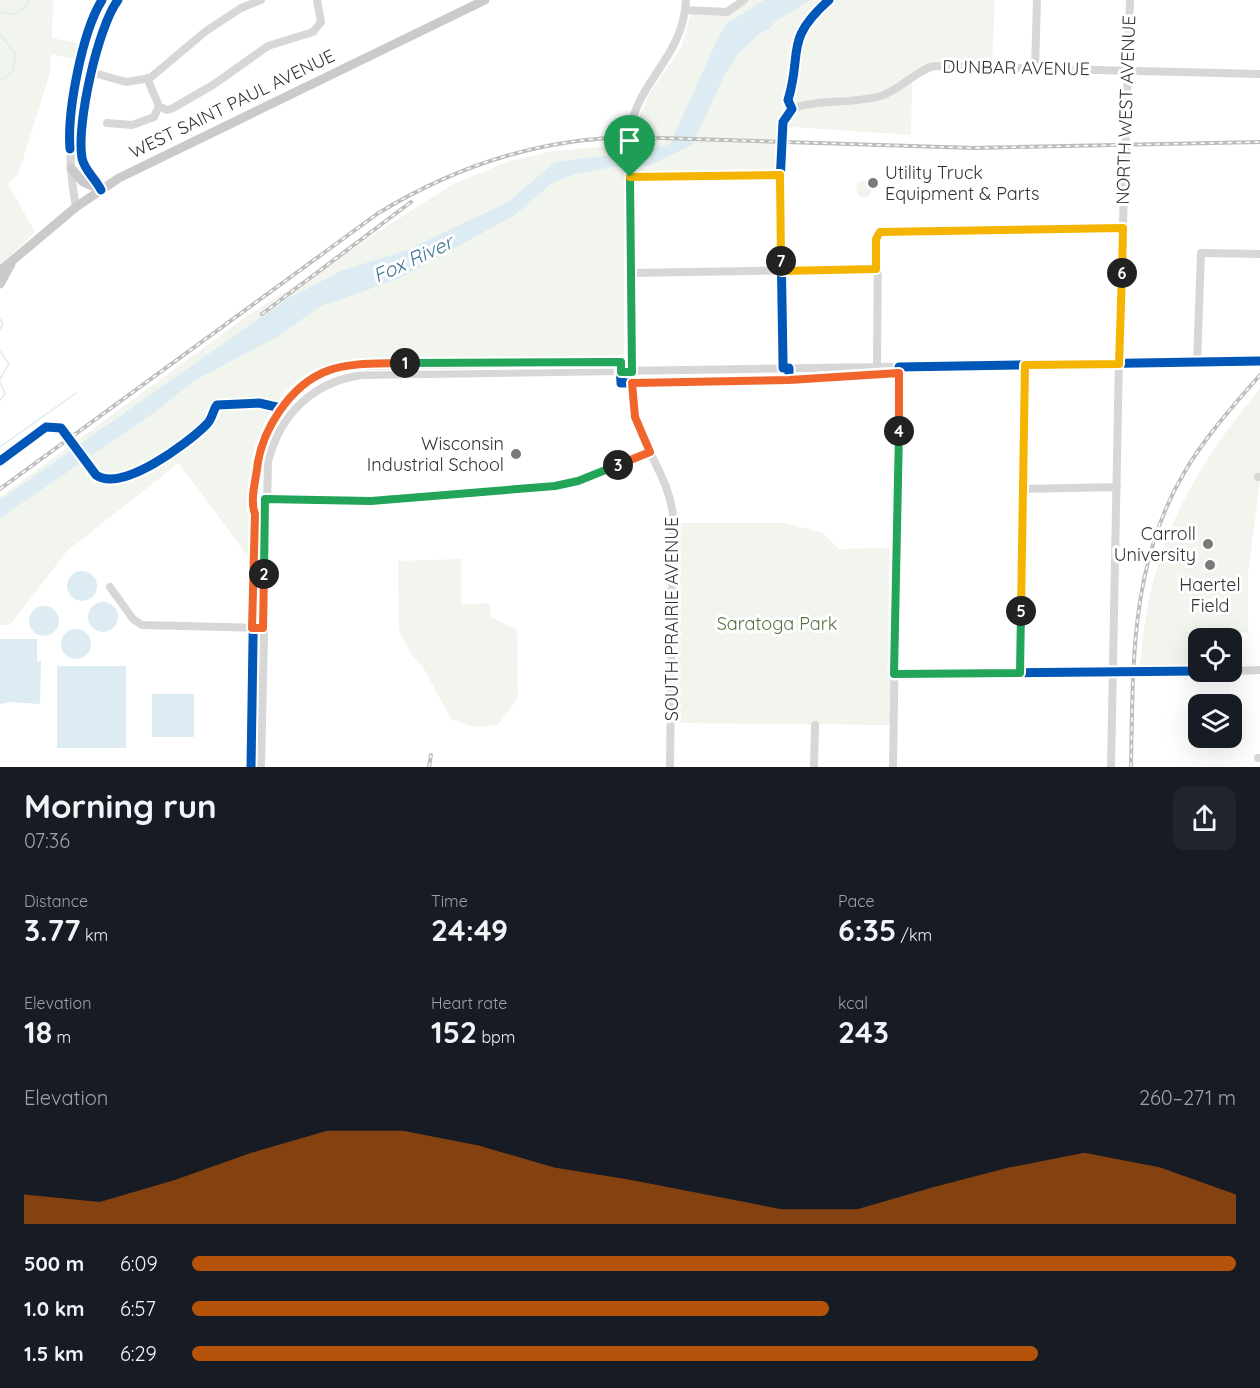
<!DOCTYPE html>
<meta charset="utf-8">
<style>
:root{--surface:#171b24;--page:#20242c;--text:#f1f3f6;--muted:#9ea1a6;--accent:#b45309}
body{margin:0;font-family:Quicksand,sans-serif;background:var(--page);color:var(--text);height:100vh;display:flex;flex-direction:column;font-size:22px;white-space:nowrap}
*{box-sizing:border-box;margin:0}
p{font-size:20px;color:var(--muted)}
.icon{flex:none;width:33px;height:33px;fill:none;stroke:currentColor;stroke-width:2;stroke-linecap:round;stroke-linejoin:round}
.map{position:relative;height:767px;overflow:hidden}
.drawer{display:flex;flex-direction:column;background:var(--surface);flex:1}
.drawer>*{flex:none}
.tools{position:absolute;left:1188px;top:628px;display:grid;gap:12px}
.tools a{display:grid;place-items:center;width:54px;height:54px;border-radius:12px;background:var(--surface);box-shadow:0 6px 24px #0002;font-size:30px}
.pin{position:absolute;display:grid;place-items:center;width:51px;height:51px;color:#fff;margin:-62px -26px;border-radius:50% 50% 50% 0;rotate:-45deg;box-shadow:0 0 6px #0007}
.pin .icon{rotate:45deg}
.km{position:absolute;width:30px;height:30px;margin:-15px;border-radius:50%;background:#222;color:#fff;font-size:16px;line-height:30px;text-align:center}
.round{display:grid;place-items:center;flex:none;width:63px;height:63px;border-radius:12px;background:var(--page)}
.headline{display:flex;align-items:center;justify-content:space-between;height:102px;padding:0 24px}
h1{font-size:33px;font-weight:700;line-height:45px}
.figures{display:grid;grid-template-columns:repeat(3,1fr);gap:9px;height:102px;padding:6px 24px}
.figures div{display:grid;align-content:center}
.figures b{font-size:30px;font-weight:700}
.figures small{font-size:16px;font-weight:400}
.figures p{font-size:16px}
.chart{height:168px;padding:12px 24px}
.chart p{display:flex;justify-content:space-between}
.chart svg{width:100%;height:108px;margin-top:6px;fill:var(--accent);opacity:.7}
ul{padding:0 24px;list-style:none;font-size:20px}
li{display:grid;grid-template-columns:96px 72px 1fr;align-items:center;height:45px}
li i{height:15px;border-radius:8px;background:var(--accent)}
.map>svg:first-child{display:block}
.green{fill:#f1f5ed}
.water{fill:#ddebf3}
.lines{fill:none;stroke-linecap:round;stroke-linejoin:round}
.stream{stroke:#ddebf3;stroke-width:1.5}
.minor{stroke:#d7d7d7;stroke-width:8}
.major{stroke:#cacaca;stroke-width:9}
.rail-casing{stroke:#bebebe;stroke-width:4}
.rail{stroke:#fff;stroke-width:1.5;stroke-dasharray:4.5;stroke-linecap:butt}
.cycleway-casing{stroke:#fff;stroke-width:13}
.cycleway{stroke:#0057b8;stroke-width:9}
.split-1-casing{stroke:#fff;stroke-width:12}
.split-2-casing{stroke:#fff;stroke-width:12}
.split-3-casing{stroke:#fff;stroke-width:12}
.split-4-casing{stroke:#fff;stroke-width:12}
.split-5-casing{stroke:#fff;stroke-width:12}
.split-6-casing{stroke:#fff;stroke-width:12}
.split-7-casing{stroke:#fff;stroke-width:12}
.split-8-casing{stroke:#fff;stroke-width:12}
.split-1{stroke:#22a559;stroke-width:8}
.split-2{stroke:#f0652b;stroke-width:8}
.split-3{stroke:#22a559;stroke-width:8}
.split-4{stroke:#f0652b;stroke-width:8}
.split-5{stroke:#22a559;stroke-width:8}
.split-6{stroke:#f5b400;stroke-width:8}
.split-7{stroke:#f5b400;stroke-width:8}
.split-8{stroke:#f5b400;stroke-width:8}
.poi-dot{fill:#7a7a7a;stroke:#fff;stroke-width:2}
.labels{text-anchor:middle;stroke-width:6;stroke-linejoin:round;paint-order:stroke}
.street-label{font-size:18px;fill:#333;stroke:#fff}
.poi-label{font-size:18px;fill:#333;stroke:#fff;text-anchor:end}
.park-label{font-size:18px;fill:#56703f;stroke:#fff}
.water-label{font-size:20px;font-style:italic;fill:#3f7597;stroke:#fff}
</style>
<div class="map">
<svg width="1260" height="767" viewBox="0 0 1260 767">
<rect width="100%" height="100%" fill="#fff"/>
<!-- green -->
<path class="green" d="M0,0h53l-1,38 30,6 -4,16 -27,-6 -1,19 -32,102 -10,9 27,48 -35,34z
M748,0h247l-3,62c-32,-1 -59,-8 -85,14l5,6 -1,53 -133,-9 -2,40 -4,4 -133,1 -3,-4 4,-52 11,-24 30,-43 10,-35 38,1z
M624,145v219l-256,4c-120,11 -109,112 -110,202l-79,-107 -112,88 -57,74h-10v-128l244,-179 209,-134 57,-23 43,-10z
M856 189a8 8 0 1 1 16 0a8 8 0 1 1-16 0Z
M1260,388v92l-12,94v58l-58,1v33h-50c10,-120 46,-186 120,-278z
M680,523h105l38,10 16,16 52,-1 -1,177 -213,-2z
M461,559v46l28,-2 2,14 26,13 1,68 -20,27 -24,2 -23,-8 -28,-52 -12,-13 -12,-23 -1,-70z"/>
<!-- water -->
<path class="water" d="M764,0h47l-35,21 -8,9 -7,2 -23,22 -14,22 -32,69 -43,21 -37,1 -36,7 -24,9 -37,32 -117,64 -77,27 -44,31 -82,43 -40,32 -155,106v-18l287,-201 54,-28 66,-21 101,-48 47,-40 87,-11 28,-7 50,-110 8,-11z
M67 586a15 15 0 1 1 30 0a15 15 0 1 1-30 0Z
M88 617a15 15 0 1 1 30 0a15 15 0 1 1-30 0Z
M29 621a15 15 0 1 1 30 0a15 15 0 1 1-30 0Z
M61 644a15 15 0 1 1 30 0a15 15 0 1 1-30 0Z
M0,639h37v22h4l-1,43 -29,-2 -11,2z
M57,666h69v82h-69z
M152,694h42v43h-42z"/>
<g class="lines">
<!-- stream -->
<path class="stream" d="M0,12l15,2 12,-9 1,-5
M0,34l16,21 -4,17 -12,9
M0,319l3,5 -3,5
M0,351l9,13 -9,15
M0,382l5,12 -5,6
M0,447l76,-54"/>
<!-- minor -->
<path class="minor" d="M685,10l42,2 17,-12
M1035,68l2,-68
M80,69l46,13 24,-4 56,-47 35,-23 20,-8
M159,106l8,4 6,-2 40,-23 55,-39 45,-14 8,-10 -4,-22
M107,123l25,2 22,-8 5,-11 -12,-28
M630,177l150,-2
M101,190c-5,-11 -17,-20 -19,-32 -6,-33 16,-132 36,-158
M76,207c-10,-53 -6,-94 6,-146 5,-21 8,-42 20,-61
M631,273l245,-4
M1197,363l4,-110 59,1
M877,367l1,-134 245,-5
M783,368l-3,-185 3,-61 9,-13c22,-10 62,-5 89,-13 19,-6 38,-28 54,-30l325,8
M1258,477h2
M1023,489l94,-2
M265,499l106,2 184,-15 23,-5 72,-29
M110,587l23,32 9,6 121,3
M1232,671l28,-1
M1020,673l5,-308
M894,674l304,-3
M1258,758h2
M261,767l7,-305c12,-48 45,-80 94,-87l898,-14
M670,767l3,-251c-4,-41 -33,-70 -40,-110l-3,-269c3,-55 53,-76 56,-137
M814,767l1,-42
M893,767l6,-400
M1111,767l8,-412 11,-355"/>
<!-- major -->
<path class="major" d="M71,168l12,14 18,8
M0,271l76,-64 43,-29 366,-178
M0,284l11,-20"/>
<!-- rail casing -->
<g class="rail-casing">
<path id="rail" d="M262,314l149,-112
M0,489l377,-275c78,-48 161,-75 253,-77l344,11 286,-6
M429,767l2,-12
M1131,767c2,-102 -1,-203 53,-294 21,-36 49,-67 76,-98"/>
</g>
<!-- rail -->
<use href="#rail" class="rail"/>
<!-- cycleway casing -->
<g class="cycleway-casing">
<path id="cycleway" d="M70,149c-3,-37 12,-117 32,-149
M101,190c-5,-11 -17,-20 -19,-32 -6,-33 16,-132 36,-158
M899,367l361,-6
M789,380v-12h-6v-6l-3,-179 3,-61 9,-13 -4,-9c15,-48 -5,-59 41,-100
M0,461l46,-34 15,1 35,47c26,18 92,-32 110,-50 7,-6 6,-14 11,-20l42,-2 22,5
M251,767l4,-253c-5,-11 0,-20 0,-32 3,-44 26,-91 69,-110 10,-4 22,-5 32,-7l261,-3h3l1,21h4l164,-3 110,-7 -5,301 304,-3"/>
</g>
<!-- cycleway -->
<use href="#cycleway" class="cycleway"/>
</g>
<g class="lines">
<!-- split-1 casing -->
<g class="split-1-casing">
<path id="split-1" d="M405,363l212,-1h4v10h11l-2,-195"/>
</g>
<!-- split-2 casing -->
<g class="split-2-casing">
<path id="split-2" d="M264,574l-1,54h-11l3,-114c-5,-13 0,-31 2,-45 4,-38 33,-84 70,-98 24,-9 52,-7 78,-8"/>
</g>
<!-- split-3 casing -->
<g class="split-3-casing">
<path id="split-3" d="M264,574l1,-75 106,2 184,-15 23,-5 40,-16"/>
</g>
<!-- split-4 casing -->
<g class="split-4-casing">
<path id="split-4" d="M618,465l32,-13 -15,-35 -3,-34 157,-3 110,-7v58"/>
</g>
<!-- split-5 casing -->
<g class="split-5-casing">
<path id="split-5" d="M899,431l-5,243 126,-1 1,-62"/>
</g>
<!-- split-6 casing -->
<g class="split-6-casing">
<path id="split-6" d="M1021,611l4,-246 94,-1 3,-91"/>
</g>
<!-- split-7 casing -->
<g class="split-7-casing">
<path id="split-7" d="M781,261l1,10 94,-2v-30l4,-7 243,-4 -1,45"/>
</g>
<!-- split-8 casing -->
<g class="split-8-casing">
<path id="split-8" d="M630,177l150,-2 1,86"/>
</g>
<!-- split-1 -->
<use href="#split-1" class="split-1"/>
<!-- split-2 -->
<use href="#split-2" class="split-2"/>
<!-- split-3 -->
<use href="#split-3" class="split-3"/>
<!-- split-4 -->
<use href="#split-4" class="split-4"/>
<!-- split-5 -->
<use href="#split-5" class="split-5"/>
<!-- split-6 -->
<use href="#split-6" class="split-6"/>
<!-- split-7 -->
<use href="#split-7" class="split-7"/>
<!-- split-8 -->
<use href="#split-8" class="split-8"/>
</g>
<!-- markers -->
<g class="poi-dot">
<circle cx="873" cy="183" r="6"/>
<circle cx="516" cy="454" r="6"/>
<circle cx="1208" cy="544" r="6"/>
<circle cx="1210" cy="565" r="6"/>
</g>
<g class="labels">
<!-- street labels -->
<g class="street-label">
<text transform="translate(1016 68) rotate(1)" y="6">DUNBAR AVENUE</text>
<text transform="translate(232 104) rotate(-26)" y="6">WEST SAINT PAUL AVENUE</text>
<text transform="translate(1126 110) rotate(-88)" y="6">NORTH WEST AVENUE</text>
<text transform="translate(672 619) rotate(-90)" y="6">SOUTH PRAIRIE AVENUE</text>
</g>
<!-- poi labels -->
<g class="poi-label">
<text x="885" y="179" text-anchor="start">Utility Truck<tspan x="885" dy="21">Equipment &amp; Parts</tspan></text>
<text x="504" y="450">Wisconsin<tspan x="504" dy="21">Industrial School</tspan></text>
<text x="1196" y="540">Carroll<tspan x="1196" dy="21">University</tspan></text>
<text x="1210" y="591" text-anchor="middle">Haertel<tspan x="1210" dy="21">Field</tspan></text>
</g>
<!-- park labels -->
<g class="park-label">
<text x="777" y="630">Saratoga Park</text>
</g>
<!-- water labels -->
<g class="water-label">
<text transform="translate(413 259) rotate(-25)" y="7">Fox River</text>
</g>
</g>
</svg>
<div class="tools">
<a><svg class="icon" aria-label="locate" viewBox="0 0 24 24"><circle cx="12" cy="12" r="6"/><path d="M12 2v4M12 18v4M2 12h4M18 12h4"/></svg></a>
<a><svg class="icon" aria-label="layers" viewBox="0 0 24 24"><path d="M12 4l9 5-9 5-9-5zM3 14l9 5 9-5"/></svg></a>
</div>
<div class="pin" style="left:630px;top:177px;background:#1e9e55"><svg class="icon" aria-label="arrive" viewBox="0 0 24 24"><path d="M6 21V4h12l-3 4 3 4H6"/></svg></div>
<b class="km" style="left:405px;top:363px">1</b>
<b class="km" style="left:264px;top:574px">2</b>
<b class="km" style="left:618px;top:465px">3</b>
<b class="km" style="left:899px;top:431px">4</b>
<b class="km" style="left:1021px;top:611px">5</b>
<b class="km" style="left:1122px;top:273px">6</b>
<b class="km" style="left:781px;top:261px">7</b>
</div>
<section class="drawer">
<div class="headline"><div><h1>Morning run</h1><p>07:36</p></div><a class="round"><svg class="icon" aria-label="share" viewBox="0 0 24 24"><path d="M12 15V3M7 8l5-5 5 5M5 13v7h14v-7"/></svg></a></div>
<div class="figures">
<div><p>Distance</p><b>3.77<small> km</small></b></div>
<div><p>Time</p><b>24:49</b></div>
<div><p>Pace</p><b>6:35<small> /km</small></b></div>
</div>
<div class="figures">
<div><p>Elevation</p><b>18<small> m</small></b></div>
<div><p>Heart rate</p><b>152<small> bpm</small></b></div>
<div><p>kcal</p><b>243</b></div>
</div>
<div class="chart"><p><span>Elevation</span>260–271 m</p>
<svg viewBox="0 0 160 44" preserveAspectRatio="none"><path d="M0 44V32L10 35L20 26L30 15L40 6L50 6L60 12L70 21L80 26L90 32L100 38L110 38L120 29L130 21L140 15L150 21L160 32V44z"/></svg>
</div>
<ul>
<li><b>500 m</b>6:09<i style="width:100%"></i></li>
<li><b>1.0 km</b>6:57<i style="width:61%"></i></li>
<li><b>1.5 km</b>6:29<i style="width:81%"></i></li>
</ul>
</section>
